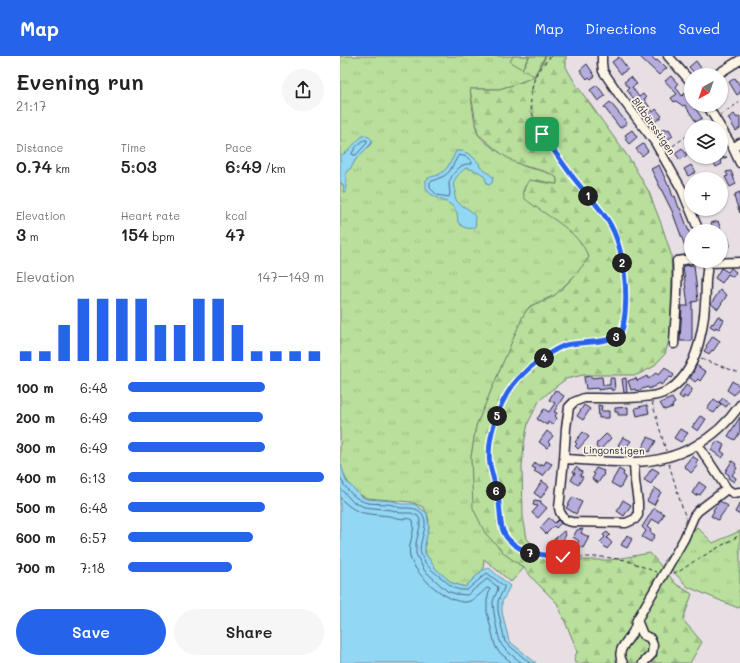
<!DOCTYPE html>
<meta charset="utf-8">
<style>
:root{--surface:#fff;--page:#f6f6f6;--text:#222;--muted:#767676;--accent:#2563eb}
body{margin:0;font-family:Mali,sans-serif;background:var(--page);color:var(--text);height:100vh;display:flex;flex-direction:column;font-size:15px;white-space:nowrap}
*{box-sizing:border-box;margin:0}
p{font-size:13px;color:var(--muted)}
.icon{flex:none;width:22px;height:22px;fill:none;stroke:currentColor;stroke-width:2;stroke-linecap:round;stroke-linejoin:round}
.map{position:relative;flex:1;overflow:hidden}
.side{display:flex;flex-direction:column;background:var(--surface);width:340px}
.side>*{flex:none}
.needle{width:26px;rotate:220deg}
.controls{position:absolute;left:344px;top:12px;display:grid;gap:8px}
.controls a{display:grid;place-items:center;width:44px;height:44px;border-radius:50%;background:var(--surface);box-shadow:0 1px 3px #0004;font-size:20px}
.pin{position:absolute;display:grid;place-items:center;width:34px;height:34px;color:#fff;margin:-17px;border-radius:8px;box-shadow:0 2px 6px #0006}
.km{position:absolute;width:20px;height:20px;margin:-10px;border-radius:50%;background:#222;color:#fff;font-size:11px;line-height:20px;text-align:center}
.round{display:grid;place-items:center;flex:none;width:42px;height:42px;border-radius:21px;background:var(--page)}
.head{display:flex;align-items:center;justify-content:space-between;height:68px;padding:0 16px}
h1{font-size:22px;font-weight:600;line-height:30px}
.metrics{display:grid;grid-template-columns:repeat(3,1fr);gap:6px;height:68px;padding:4px 16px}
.metrics div{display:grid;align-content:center}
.metrics b{font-size:17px;font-weight:600}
.metrics small{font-size:11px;font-weight:400}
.metrics p{font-size:11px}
.chart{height:112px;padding:8px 16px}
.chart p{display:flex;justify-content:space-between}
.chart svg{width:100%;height:72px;margin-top:4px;stroke:var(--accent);stroke-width:6}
.button{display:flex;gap:8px;margin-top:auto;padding:8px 16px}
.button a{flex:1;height:46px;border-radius:24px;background:var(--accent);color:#fff;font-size:16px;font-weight:600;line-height:46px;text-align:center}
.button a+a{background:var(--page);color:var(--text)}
ul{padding:0 16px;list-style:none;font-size:13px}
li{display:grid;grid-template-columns:64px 48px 1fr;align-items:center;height:30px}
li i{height:10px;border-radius:5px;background:var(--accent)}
header{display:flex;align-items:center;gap:24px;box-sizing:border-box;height:56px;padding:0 20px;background:var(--accent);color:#fff}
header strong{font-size:19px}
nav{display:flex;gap:22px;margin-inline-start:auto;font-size:14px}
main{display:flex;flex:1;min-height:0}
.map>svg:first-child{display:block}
.grass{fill:url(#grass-tufts);stroke:#6d806b}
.forest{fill:url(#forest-firs);stroke:#6d806b}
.garden{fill:#b8df9b;stroke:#6d806b}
.water{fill:#92d7f4;stroke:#658faa}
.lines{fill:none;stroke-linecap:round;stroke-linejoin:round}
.shore{stroke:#4f6a85;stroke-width:1}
.building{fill:#b6acdd;stroke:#22223b}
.minor-casing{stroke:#22223b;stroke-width:11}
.path{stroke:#22223b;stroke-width:1;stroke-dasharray:4 3;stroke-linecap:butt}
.minor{stroke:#fcf5e5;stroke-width:8}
.route-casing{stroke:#fff;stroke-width:8}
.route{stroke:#2563eb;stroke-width:5}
.labels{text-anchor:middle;stroke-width:3.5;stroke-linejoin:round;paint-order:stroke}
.street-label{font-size:10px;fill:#22223b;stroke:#fcf5e5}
</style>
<header>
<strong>Map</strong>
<nav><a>Map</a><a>Directions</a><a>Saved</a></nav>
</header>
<main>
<section class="side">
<div class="head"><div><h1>Evening run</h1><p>21:17</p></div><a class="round"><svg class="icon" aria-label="share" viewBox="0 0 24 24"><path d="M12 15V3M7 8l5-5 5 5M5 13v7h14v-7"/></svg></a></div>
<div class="metrics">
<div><p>Distance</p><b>0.74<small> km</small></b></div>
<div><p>Time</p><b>5:03</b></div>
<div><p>Pace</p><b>6:49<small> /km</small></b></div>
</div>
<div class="metrics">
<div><p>Elevation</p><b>3<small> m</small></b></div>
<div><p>Heart rate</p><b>154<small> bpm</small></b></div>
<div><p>kcal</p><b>47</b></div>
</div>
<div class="chart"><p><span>Elevation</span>147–149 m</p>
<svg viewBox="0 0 160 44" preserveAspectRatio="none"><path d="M5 44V38M15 44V38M25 44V22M35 44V6M45 44V6M55 44V6M65 44V6M75 44V22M85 44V22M95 44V6M105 44V6M115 44V22M125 44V38M135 44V38M145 44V38M155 44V38"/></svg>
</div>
<ul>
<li><b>100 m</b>6:48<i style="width:70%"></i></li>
<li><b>200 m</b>6:49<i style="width:69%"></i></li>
<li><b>300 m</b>6:49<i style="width:70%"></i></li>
<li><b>400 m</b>6:13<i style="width:100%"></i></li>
<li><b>500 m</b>6:48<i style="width:70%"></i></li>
<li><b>600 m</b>6:57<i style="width:64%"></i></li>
<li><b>700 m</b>7:18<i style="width:53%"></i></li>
</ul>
<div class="button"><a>Save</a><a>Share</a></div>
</section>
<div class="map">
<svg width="400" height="607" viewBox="0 0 400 607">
<defs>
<pattern id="grass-tufts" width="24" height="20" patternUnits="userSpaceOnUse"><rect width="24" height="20" fill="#b8df9b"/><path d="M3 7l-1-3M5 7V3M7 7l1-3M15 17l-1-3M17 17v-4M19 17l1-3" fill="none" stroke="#9ebf86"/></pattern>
<pattern id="forest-firs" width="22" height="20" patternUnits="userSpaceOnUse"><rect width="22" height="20" fill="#b8df9b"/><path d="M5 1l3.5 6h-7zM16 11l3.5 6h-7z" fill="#9ebf86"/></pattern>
</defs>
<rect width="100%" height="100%" fill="#e7dfe3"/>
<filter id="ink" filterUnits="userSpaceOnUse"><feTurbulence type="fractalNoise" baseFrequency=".025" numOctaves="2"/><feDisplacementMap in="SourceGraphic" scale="8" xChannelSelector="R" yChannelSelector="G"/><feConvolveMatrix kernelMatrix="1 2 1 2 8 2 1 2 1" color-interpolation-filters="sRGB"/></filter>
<g filter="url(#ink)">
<!-- grass -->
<path class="grass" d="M0,0h206l-12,21 -21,8 -14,4h-29c1,8 5,40 8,45 6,10 37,29 48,33 10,3 23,4 31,11v6h-3l-17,-4 -12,6 -2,6 10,13 19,12 22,17 10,13 5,10 -9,13 -25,25 -25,11 -5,6 -49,114 -5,31 2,40 33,58 18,13 -13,14 -27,-23 -1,11 -18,17 -13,-4 -16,-13 -11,-17v-9l4,-23 -2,-8 -4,-6 -12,-5 -44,-4c-17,-7 -23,-20 -27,-36z
M357,471l16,16 27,-12v76l-2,1 -50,-21 -25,-26z"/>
<!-- forest -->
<path class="forest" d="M206,0h20v11l9,16 56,78 18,31 13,34 9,28 1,25 -2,58 -5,17 -12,13 -16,8h-54l-17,4 -16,12 -11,10 -11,22 -4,21 -2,22 1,50 4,23 20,19 28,2h35l40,-7 26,31 16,10 -9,26 19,22 -12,21h-115l-1,-4 3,-7 -2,-7 -18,-42 -22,-22 -11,-13 -18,-13 -21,-22 -12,-25 -2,-51 5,-31 46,-108c10,-20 20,-12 34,-24 12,-10 24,-24 33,-37 -14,-30 -41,-39 -65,-59 -1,-8 1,-12 5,-18l25,4h3v-6c-9,-8 -26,-9 -38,-14 -15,-6 -29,-20 -41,-30l-8,-45h29l14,-4 21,-8z"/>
<!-- garden -->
<path class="garden" d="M173,0h16l-7,13 -12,-7z
M190,0h15l-11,20 -12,-7z"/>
<!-- water -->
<path class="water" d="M24,79l5,2 3,3 -1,4 -15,15 -5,9 -5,4v21h-1l-2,-1 1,-5 -4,-5v-26c10,-4 15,-15 24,-21z
M116,95h6l9,4 8,8 1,4 13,10 -1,6 -3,2 -2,-1c-2,-12 -10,-13 -21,-16 -7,5 -16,14 -11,22 -4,21 25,13 20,37 -7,3 -12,1 -17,-5 -1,-3 0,-6 -1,-9 -6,-15 -21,-10 -31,-24v-9c4,-4 7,-3 12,-5 10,-5 13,-14 18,-24z
M0,405l6,20 16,16 5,2 27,2 7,3h13l13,9 2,14 -4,17v9l11,16 16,14 13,4 18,-17 6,-2 21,18 -8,16v10l7,29 27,22h-196z"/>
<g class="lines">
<!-- shore -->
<path class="shore" d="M24,84h3v3l-11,12h-3l-1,-2 4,-6z
M119,99l8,2 5,5v2c-2,0 -4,0 -6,0 -8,2 -17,14 -17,20 0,6 2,8 0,13l-12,-2 -7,-7v-6l14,-6 5,-4z
M0,421c4,11 16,24 28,26 8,1 17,0 25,2 3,0 5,3 8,3 8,0 17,-1 22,7 7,12 -6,27 -2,39 4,12 13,18 22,25 8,7 12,12 24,11l20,-17 17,13v2l-6,13v10l7,31 25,21
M0,432l12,13 12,6 28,3 8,3h11l7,3 2,4v6l-4,17v11l8,16 23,21 9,3 11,1 20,-16 11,8c0,5 -4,9 -5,15 0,8 5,39 10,45 5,6 13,11 19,16
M0,442c18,18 25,15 49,18 3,0 6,2 9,2 6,2 10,-1 15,2 3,12 -6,24 -3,37 5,18 38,47 57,45 8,-2 14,-9 20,-14l3,1 -3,11v12l8,33 3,6 14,12"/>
</g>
<!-- building -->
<path class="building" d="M299,0h12l5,5 1,-1 5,5 1,-1 4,4 -8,7z
M279,1l9,12 -7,5 -9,-12z
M356,5l8,11 -3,3 -3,-2 -2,2 -7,-8z
M247,8l8,12 -4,3 -2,-2 -2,2 -7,-9z
M331,20l7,8 -2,3 6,9 3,-3 1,3 5,-4v13h2l9,13 -6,4 -11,-17 -2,1 -7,-5 -2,1 -3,-4 6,-4 -12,-13z
M291,21l6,7 -5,3 7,10 4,-3 3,4 -2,1 9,13 3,-3 6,7 -7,6 -12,-16 -2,2 -14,-18 2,-2 -5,-6z
M395,22l5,8v7l-3,2 -8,-13z
M257,29l8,11 -7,5 -8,-11z
M270,46l17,21 -7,5 -16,-21z
M394,58l3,4 3,-2v12l-4,3 -8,-13z
M325,72l2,2 2,-1 4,7 -8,5 -6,-9z
M292,74l5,7 -8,7 -4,-5 2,-1 -2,-3z
M303,88l5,7 -6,5 -6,-7z
M342,92l5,7 -7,5 -5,-7z
M375,101h12l-7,3 2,4 -6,3 -2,-4 3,-2z
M319,109l9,20 1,-1 4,13 2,-1 4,12h1l2,5 9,24v10l-5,2 -14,-38 -21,-42z
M351,109l5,7 -8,4 -4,-7z
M391,115l5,13 -6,3 -5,-10 3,-1 -2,-4z
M400,136v21l-6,-16 2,-1 -1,-2z
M378,165l3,9 -7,1 -3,-8z
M388,182l2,8 -9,2v-8z
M354,209l4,36 -6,1v39h-12l2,-35h6l-5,-40z
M381,212l7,4 3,-4 5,4 -3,5 -5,-3 -6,9 -7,-5z
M380,234l7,5 -9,14 -7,-5z
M378,260l6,4 -5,9 -3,-2 -1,2 -5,-3 2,-3 1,1z
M373,280l7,5 -7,10 -1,-1 -3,4 -5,-3 3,-4 -1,-1z
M356,309l10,7 -6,9 -2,-2 -3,3 -5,-4 4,-7h-1z
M325,311l9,8 -2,3 -2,-1 -9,8 -1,-2 -11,6 -1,-2 -12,4 -1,-2 -4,1 -3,-9 8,-3 1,3 10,-5 1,3 8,-6 2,2z
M251,320v2l11,-1 1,8h7v-7h4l1,12h-4v-2l-13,2v-2l-12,1 -2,-12z
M286,322l1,15h-3l-2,-14z
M392,325l8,5 -6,9 -7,-5z
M346,329l6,4v1l-5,8 -3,-2 -1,3 -4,-3z
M215,334l9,6 -10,16 3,1 -2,3 2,2 -5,7 -4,-3 -1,3 -10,-6 7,-10 5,3 6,-9 -6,-3z
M332,342l3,5 -3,2 1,2 -9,3 -4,-7z
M383,342l6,5 -3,4 -7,-5z
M374,343l7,5 -7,9 -7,-4z
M244,349l6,4 -7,11 -6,-4z
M258,349l4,1 -1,5h8v7h-10z
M307,349l2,8 -12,3 -2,-8z
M288,351v8h-10v-3h-3v-4z
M360,360l6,3 -8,12 -6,-4z
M400,361v15l-5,8 -7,-4z
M340,373l8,4 -7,9 -7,-4z
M207,375l6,5 -5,6 2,2 -3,4 -8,-6z
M243,376l6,5 -11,12 -3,-3 2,-2 -2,-2z
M266,378l5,4 -11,12 -4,-3 1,-2 -1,-1z
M283,381l8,4 -6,8 -7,-4z
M308,381l8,4 -7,11 -7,-4z
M377,385l7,4 -3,6 4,3 -3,4 -11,-8z
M352,400l6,4 -2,3 2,2 -7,8 -7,-7z
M206,405l6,3 -9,12 -9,-5 2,-2 -4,-2 3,-4 6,3 1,-2 2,1z
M392,405l4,3 -1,2 2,2 -5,7 4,3 -2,4 -6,-4 1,-3 -4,-3z
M236,411l6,5 -2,4 3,1 -5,8 -7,-5 4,-7 -2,-1z
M256,412l8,3 -1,2 1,1 -6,9 -6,-4 3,-5 -2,-1z
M312,412l7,4 -8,12 -7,-4z
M279,413l5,3 -1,3 3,2 -6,11 -9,-5z
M202,425l7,5 -8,12 -7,-5z
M359,426l7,5 -6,8 -3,-1 -1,2 -4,-3z
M315,432l6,4 -7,13 -7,-4z
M233,441l9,5 -6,12 -10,-6z
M194,444l7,1v2l6,5 -9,10 -6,-5 6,-7 -5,-1z
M283,444l8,5 -7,11 -7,-5z
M380,445l8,5 -10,14 -7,-4 3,-5 -1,-1z
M400,447v12l-5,-3z
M314,452l10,6 -5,9 -7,-4 -5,8 4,3 -1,2 5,3 -4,7 -9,-5 4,-6 -4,-4z
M209,462l6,5 3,-3 3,3 -5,5 -2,-2 -8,8 -6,-6z
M243,473l-2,4 8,4 -6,11 -2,-1 -2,2 -4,-2 4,-6 -6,-4 4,-7z
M224,475l2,4 -3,5 -1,4 -4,6 -8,-7z
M267,476l3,3 -3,3 5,5 -5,6 -7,-7 5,-5 -2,-2z
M287,479l5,4 -5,9 -6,-3z"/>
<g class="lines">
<!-- minor casing -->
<g class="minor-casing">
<path id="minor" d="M262,0v7l1,8 17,25 35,46 27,48 17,41
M328,0l23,26
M376,19l24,-15
M367,49l26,43 7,15
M393,92l7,-5
M368,207l32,-1
M334,288c1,-28 5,-56 3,-83l14,-2
M358,389l29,44 6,4 7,-1
M224,403c24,1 47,4 70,3 44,-1 82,-22 106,-57
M294,406l1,19 3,22v12l-3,4 -9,4 -54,-1 -7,-2 -5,-8 -1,-4 5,-49 2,-31 3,-21 5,-5 10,-4c19,0 63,2 79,-5 38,-16 43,-78 43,-114 1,-6 2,-12 1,-18
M297,564l6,15 7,3 3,7 -1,9 -9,9
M283,607c-8,-12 4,-21 10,-31 2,-4 3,-8 4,-12l47,-81 10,-23 4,-5 29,-22"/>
</g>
<!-- path -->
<path class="path" d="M211,0c-5,6 -12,12 -15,19 -2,4 -3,10 -4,14 -6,29 10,43 25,65 7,9 12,19 19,28 11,14 26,26 34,42 13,26 15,55 15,83 -1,18 1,27 -18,33l-36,4 -13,5 -8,4 -26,19 -13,16 -16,33 -5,23v20l9,40 1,18 7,17 20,13 15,3 21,2h41l22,3 30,12
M380,59l20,-13
M361,71l8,-5
M327,94l24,-17
M361,303l39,14
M312,346l14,49
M329,408l12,40 5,14
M333,517l7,-2 13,-9 47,-27"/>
<!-- minor -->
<use href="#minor" class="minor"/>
</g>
</g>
<g class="lines" filter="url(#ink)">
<!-- route casing -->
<g class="route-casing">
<path id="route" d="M202,78c12,16 22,32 34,47 11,14 25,27 34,43 15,27 19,73 13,103 -4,20 -46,13 -60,19 -18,8 -38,24 -50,39 -15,20 -27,55 -23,80 3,13 7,25 9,38 2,13 0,27 10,37 14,15 35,15 54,17"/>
</g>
<!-- route -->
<use href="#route" class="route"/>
</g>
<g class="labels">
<!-- street labels -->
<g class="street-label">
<text transform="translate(314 70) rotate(55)" y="4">Blåbärsstigen</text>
<text transform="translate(274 394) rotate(1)" y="4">Lingonstigen</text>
</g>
</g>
</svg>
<div class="controls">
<a><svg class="needle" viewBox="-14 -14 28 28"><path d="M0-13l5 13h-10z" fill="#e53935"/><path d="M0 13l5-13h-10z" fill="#767676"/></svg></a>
<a><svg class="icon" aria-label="layers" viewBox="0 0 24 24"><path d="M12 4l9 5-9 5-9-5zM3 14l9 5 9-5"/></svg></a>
<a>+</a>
<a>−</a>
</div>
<div class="pin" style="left:202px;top:78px;background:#1e9e55"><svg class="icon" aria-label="arrive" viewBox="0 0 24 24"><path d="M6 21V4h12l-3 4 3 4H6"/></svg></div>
<div class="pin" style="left:223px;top:501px;background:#d93025"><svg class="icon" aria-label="check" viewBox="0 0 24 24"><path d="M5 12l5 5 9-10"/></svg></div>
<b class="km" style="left:248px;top:140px">1</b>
<b class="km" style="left:282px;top:207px">2</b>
<b class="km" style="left:276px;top:281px">3</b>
<b class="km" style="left:204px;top:302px">4</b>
<b class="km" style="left:157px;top:360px">5</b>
<b class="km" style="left:156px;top:435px">6</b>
<b class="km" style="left:190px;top:497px">7</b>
</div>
</main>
